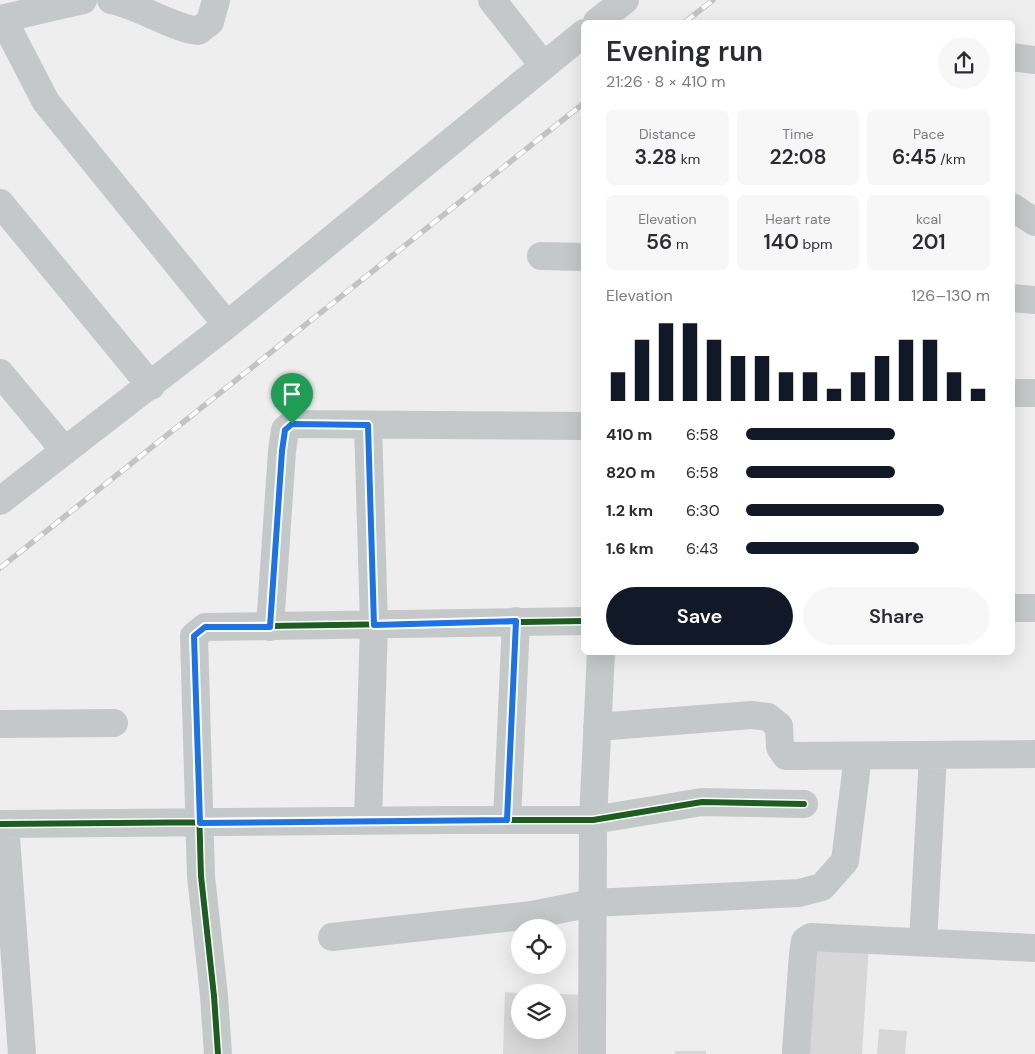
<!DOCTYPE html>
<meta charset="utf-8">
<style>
:root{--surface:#fff;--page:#f7f7f7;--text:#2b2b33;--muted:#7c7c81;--accent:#111827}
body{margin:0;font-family:"DM Sans",sans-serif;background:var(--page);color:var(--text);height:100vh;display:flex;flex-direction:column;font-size:19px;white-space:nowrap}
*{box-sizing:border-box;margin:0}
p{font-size:16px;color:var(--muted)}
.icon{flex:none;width:28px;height:28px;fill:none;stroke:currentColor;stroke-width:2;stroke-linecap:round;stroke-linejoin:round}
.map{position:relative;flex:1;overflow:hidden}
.drawer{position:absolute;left:581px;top:20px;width:434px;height:635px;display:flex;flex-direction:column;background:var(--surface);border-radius:8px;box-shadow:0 5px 20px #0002}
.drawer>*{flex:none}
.buttons{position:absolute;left:511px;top:919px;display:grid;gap:10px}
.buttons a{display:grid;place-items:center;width:55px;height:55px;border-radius:50%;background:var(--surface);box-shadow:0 5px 20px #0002;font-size:25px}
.pin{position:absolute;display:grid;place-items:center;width:42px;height:42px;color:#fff;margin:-51px -21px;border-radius:50% 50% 50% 0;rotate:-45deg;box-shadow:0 0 5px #0007}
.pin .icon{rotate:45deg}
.round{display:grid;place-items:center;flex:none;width:52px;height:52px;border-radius:26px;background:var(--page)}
.head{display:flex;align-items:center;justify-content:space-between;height:85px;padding:0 25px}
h1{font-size:28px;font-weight:600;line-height:38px}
.metrics{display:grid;grid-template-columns:repeat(3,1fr);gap:8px;height:85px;padding:5px 25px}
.metrics div{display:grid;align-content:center;border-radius:8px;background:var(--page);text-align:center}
.metrics b{font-size:21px;font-weight:600}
.metrics small{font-size:14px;font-weight:400}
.metrics p{font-size:14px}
.chart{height:140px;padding:10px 25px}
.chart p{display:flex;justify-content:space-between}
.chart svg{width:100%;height:90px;margin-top:5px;stroke:var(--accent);stroke-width:6}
.primary-button{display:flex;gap:10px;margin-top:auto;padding:10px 25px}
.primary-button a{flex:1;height:58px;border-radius:30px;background:var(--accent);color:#fff;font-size:20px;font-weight:600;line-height:58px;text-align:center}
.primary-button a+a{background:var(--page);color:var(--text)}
ul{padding:0 25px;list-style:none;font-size:16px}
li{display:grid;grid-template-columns:80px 60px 1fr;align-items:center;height:38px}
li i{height:12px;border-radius:6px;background:var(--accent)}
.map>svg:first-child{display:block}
.building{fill:#d7d7d8}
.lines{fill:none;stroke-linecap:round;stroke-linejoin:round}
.minor{stroke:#c5c8c9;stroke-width:28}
.rail-casing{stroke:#c1c3c4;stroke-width:5.5}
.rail{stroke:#fff;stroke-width:4;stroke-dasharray:11;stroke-linecap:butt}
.cycleway-casing{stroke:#fff;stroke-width:9}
.cycleway{stroke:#1b5e20;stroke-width:6}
.route-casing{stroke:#fff;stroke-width:10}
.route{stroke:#1a73e8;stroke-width:6}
</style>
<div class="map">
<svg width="1035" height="1054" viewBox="0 0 1035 1054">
<rect width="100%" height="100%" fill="#eee"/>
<!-- building -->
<path class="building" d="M810,941l59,4 -7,109h-60z
M505,992l15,1v37h38v-36l32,1 -3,59h-84z
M879,1029l28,2 -2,23h-28z
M675,1051h31v3h-31z"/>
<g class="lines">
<!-- minor -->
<path class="minor" d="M111,0c30,6 56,26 87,31l12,-9 6,-22
M492,0l51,65
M0,19l83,-19
M3,19l43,83 181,223
M597,22l28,-22
M1012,57l23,3
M0,203l151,183
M1012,207l23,15
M541,256l43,1
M1012,298l23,2
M0,373l65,78
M1012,393h23
M368,425l6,200 -6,195
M0,501l227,-176 357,-292
M1012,608h23
M270,627l12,-176 3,-21 7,-6 292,2
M0,724l114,-1
M597,727l155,-12 16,2 11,9 1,21 6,9 249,-2
M507,820l9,-199
M0,824l447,-4h146l109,-18 102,2
M5,824l17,230
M332,937l200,-22 60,-12 207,-10 23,-6 23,-26 13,-105
M923,942l10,-187
M796,1051l7,-97 2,-13 6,-4 224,11
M218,1054l-4,-58 -13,-120 -7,-240 11,-9 379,-6
M592,1054l1,-234 8,-168"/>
<!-- rail casing -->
<g class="rail-casing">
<path id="rail" d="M685,22l28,-22
M0,568l584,-465"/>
</g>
<!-- rail -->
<use href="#rail" class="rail"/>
<!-- cycleway casing -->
<g class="cycleway-casing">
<path id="cycleway" d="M0,824l447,-4h146l109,-18 102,2
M218,1054l-4,-58 -13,-120 -7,-240 11,-9 379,-6"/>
</g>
<!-- cycleway -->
<use href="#cycleway" class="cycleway"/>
</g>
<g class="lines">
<!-- route casing -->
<g class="route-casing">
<path id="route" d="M292,424l76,1 6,200 142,-4 -9,199 -307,3 -6,-187 11,-9h65l12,-176 3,-21z"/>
</g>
<!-- route -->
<use href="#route" class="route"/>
</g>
</svg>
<div class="buttons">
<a><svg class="icon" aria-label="locate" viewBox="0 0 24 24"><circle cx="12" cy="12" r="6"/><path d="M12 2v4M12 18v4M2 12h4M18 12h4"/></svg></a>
<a><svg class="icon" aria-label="layers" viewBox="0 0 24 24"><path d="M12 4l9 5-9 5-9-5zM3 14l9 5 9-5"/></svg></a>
</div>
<div class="pin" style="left:292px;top:424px;background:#1e9e55"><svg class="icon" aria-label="arrive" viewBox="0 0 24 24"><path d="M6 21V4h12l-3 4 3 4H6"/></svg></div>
<section class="drawer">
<div class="head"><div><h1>Evening run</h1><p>21:26 · 8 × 410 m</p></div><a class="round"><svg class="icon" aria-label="share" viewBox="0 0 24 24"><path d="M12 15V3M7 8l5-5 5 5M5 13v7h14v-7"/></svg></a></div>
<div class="metrics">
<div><p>Distance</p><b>3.28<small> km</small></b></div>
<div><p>Time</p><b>22:08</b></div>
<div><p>Pace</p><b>6:45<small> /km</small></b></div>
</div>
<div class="metrics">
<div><p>Elevation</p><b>56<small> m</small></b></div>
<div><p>Heart rate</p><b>140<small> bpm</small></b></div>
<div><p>kcal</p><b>201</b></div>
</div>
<div class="chart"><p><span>Elevation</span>126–130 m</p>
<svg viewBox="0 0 160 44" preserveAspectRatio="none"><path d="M5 44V30M15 44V14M25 44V6M35 44V6M45 44V14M55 44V22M65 44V22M75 44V30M85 44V30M95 44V38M105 44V30M115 44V22M125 44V14M135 44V14M145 44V30M155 44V38"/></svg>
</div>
<ul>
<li><b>410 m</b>6:58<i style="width:61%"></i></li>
<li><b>820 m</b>6:58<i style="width:61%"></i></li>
<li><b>1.2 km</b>6:30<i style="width:81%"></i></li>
<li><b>1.6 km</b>6:43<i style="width:71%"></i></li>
</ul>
<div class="primary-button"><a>Save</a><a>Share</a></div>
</section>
</div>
